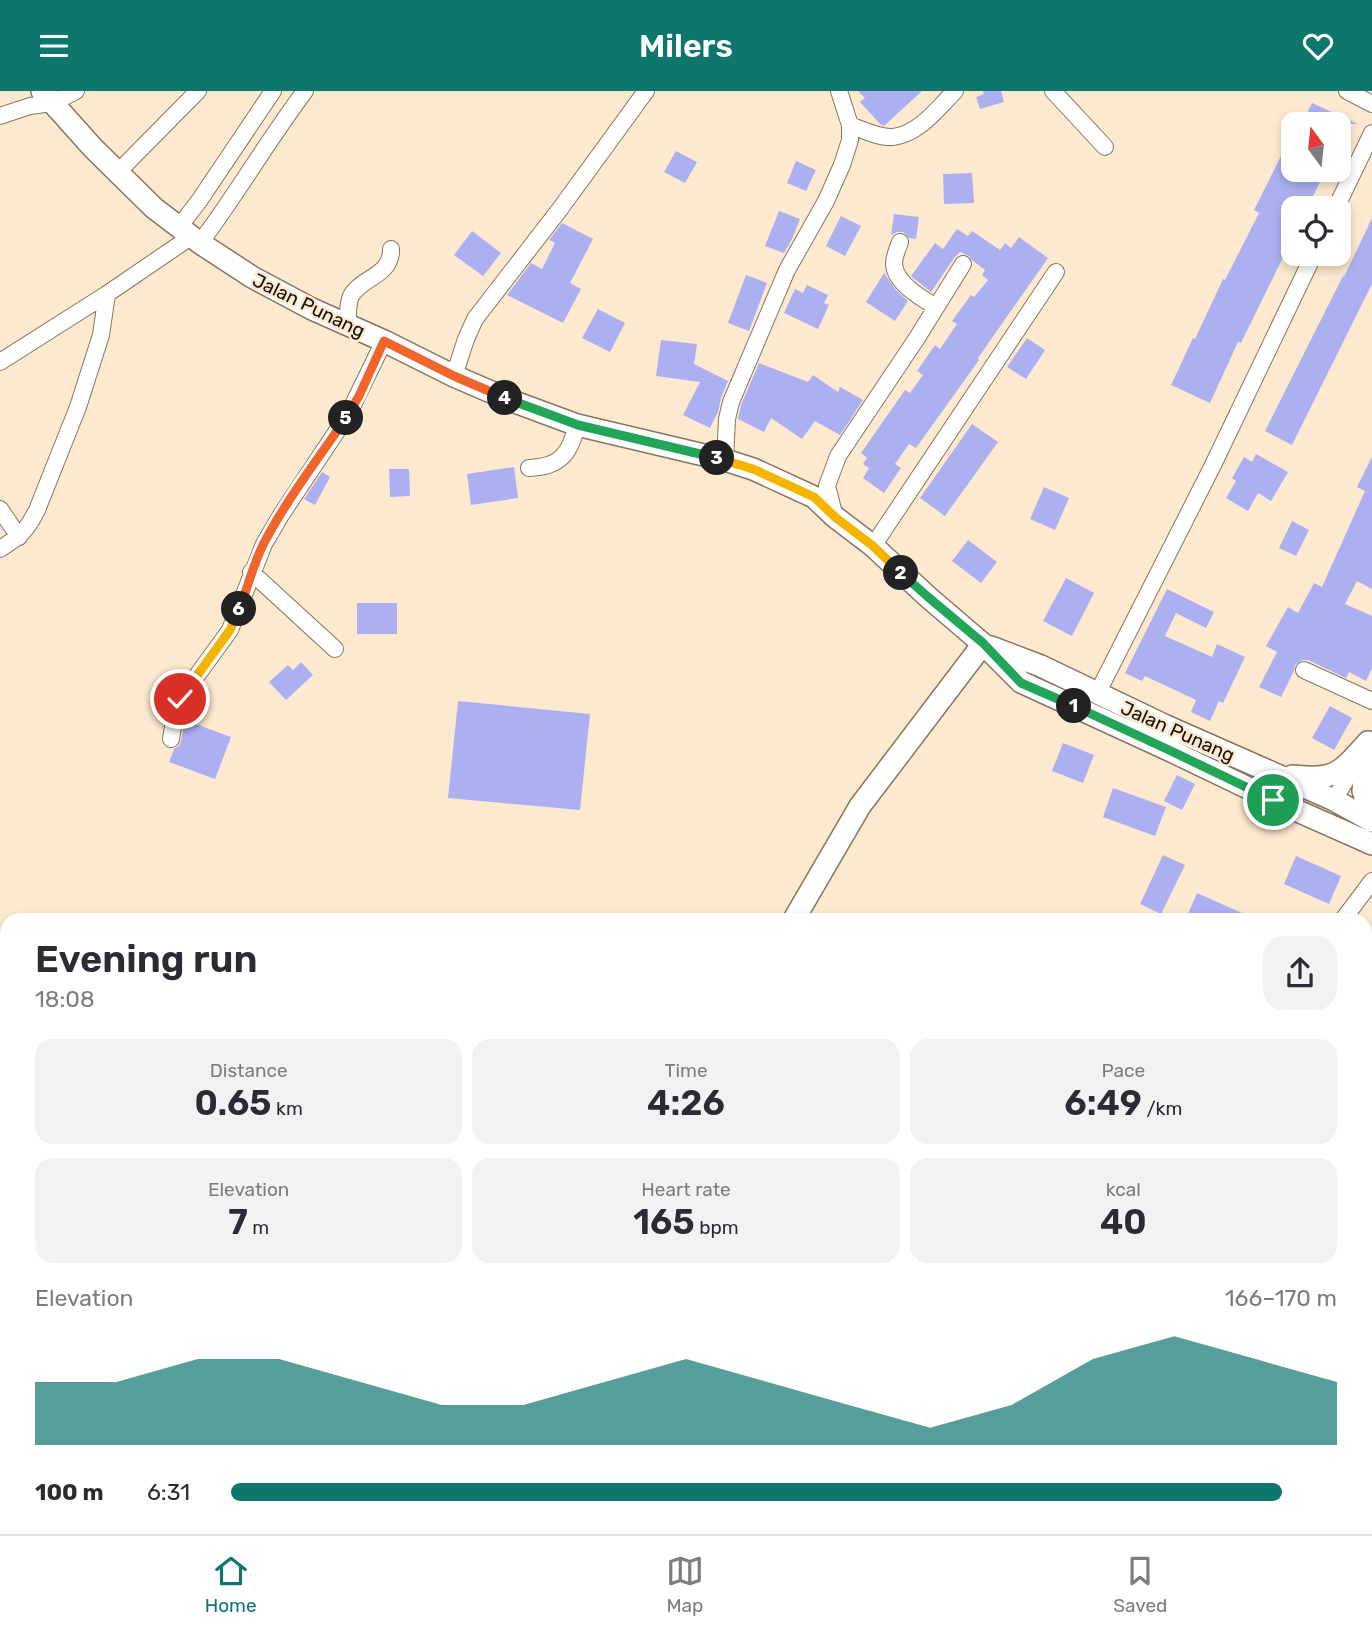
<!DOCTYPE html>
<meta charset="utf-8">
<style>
:root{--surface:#fff;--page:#f2f2f3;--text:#2b2b33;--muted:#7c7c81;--line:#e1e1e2;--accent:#0f766e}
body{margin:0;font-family:Rubik,sans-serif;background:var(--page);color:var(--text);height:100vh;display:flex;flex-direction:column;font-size:26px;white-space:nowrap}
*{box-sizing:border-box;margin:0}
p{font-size:23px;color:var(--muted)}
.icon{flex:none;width:38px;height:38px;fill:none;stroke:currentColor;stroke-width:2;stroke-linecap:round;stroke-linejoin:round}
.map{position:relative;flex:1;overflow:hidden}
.details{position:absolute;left:0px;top:822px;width:1372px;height:621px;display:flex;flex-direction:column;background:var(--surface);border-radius:21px 21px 0 0;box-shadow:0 4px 10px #0003}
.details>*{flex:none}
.needle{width:46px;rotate:345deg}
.tools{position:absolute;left:1281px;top:21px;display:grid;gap:14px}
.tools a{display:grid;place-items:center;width:70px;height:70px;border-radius:14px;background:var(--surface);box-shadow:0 4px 10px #0003;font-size:35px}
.pin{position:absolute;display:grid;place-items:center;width:60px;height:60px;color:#fff;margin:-30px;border:4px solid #fff;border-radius:50%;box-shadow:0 2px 7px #0007}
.km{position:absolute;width:35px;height:35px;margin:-18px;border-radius:50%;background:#222;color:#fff;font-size:19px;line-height:35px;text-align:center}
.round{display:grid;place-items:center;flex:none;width:74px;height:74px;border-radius:21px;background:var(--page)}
.head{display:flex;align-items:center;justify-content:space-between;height:119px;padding:0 35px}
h1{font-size:38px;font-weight:600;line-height:52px}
.figures{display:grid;grid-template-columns:repeat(3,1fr);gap:10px;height:119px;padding:7px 35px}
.figures div{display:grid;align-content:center;border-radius:18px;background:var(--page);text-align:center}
.figures b{font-size:35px;font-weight:600}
.figures small{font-size:19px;font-weight:400}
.figures p{font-size:19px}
.chart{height:196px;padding:14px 35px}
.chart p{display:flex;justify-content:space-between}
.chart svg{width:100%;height:126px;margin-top:7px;fill:var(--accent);opacity:.7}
ul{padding:0 35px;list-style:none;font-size:23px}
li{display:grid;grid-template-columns:112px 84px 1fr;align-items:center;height:52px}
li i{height:18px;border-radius:9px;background:var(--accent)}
header{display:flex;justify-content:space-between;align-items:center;height:91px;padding:0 35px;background:var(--accent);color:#fff;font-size:32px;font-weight:600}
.dock{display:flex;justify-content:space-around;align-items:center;height:98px;border-top:2px solid var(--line);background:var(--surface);font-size:19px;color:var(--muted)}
.dock a{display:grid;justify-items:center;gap:4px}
.dock .selected{color:var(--accent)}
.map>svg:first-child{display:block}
.building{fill:#acb0f1}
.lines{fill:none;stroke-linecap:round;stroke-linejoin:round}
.minor-casing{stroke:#87755e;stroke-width:18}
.tertiary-casing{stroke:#87755e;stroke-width:24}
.minor{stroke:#fff;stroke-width:16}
.tertiary{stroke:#fff;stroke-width:21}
.split-1-casing{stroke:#fff;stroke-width:14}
.split-2-casing{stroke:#fff;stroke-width:14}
.split-3-casing{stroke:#fff;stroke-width:14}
.split-4-casing{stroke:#fff;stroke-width:14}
.split-5-casing{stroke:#fff;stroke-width:14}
.split-6-casing{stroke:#fff;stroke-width:14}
.split-7-casing{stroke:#fff;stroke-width:14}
.split-1{stroke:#22a559;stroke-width:9}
.split-2{stroke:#22a559;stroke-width:9}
.split-3{stroke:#f5b400;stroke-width:9}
.split-4{stroke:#22a559;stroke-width:9}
.split-5{stroke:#f0652b;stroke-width:9}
.split-6{stroke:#f0652b;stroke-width:9}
.split-7{stroke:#f5b400;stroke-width:9}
.labels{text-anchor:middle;stroke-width:5;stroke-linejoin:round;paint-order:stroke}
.street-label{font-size:19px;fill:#171108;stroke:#fde9cf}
</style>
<header><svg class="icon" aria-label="menu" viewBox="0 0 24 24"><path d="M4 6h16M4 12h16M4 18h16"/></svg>Milers<svg class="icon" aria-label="heart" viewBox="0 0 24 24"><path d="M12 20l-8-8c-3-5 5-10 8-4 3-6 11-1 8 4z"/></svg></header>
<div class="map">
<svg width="1372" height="1443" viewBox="0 0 1372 1443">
<rect width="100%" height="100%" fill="#fde9cf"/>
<!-- building -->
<path class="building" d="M858,0h64l-38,35 -3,-1 -21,-23 5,-4z
M983,0h18l3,11 -24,7 -4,-12 8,-3z
M1312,12l46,21h-56z
M676,60l21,11 -12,21 -21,-11z
M1282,63l11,5v11h22l9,4 -17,34h-14v29l-52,106 -3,-1 -28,61 -39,-18 22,-47 2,1 28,-60 2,1 34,-67 -5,-3z
M796,70l20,9 -10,21 -19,-8z
M972,82l2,30 -30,1 -1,-30z
M779,120l21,8 -8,20 -8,14 -19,-7z
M894,123l25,3 -3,22 -7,-1 -6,-6h-6l-6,3z
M841,125l20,10 -16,30 -19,-10z
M1372,127v66l-80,161 -27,-14 78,-155 1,1z
M562,132l31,16 -23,44 11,6 -18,34 -56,-28 24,-32 11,6 13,-26 -6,-3z
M957,138l11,7 4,-5 28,19 5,-7 6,5 8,-11 29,21 -70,100 1,2 -63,88 -7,-4 -14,20 6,4 -17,25 -21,-15 6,-10 -6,-4 4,-6 -6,-5 44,-63 5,3 13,-18 -6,-4 18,-26 5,4 17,-25 -5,-3 19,-26 3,2 14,-17 -6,-5 3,-5 -12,-9 -4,-5 -9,-4 -6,6 -23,34 -20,-16 24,-33 8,6z
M472,140l29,22 -18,23 -29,-21z
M884,182l12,17 12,11 -13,20 -29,-19z
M746,184l21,8 -18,48 -21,-8z
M807,194l21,10 -4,8 5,2 -11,24 -34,-16 11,-24 8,4z
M598,218l27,14 -15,29 -28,-14z
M1027,247l18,12 -19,29 -19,-12z
M661,249l36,4 -3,20 34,17 -7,17 -3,14 -8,16 -27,-13 17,-33 -44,-6z
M759,272l49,19 5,-7 25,17 2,-5 23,13 -23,35 -25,-14 -13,18 -31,-21 -7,14 -26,-13 3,-14z
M972,333l26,18 -53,74 -25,-18z
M1256,363l32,18 -17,29 -13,-8 -10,18 -22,-13 10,-17 -4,-3 12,-21 8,5z
M1372,366v132l-15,-8 -12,23 27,12v52l-6,13 -17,-9 -3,6 -38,-18h-6l-7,5 -1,6 -13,26 -22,-10 18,-35 -11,-6 22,-39 10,6 16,-30 8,4 43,-96 -8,-4z
M514,376l4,31 -47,7 -4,-31z
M389,378h20l1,27 -20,1z
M322,381l8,5 -15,28 -11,-6z
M1044,396l25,11 -14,32 -25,-11z
M1292,430l17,9 -13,26 -17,-8z
M968,449l29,22 -16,21 -29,-22z
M1066,487l28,15 -22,43 -29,-15z
M1167,498l47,23 -8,16 -30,-15 -11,23 47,21 5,-13 28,13 -22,46 -4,-2 -9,20 -19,-9 5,-12 -51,-24 -3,5 -17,-8z
M357,512h40v31h-40z
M301,571l12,13 -27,25 -17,-18 19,-17 5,5z
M458,610l132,13 -10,96 -132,-12z
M1330,615l22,12 -18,32 -22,-12z
M185,629l46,17 -16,42 -46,-17 5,-13 5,-3 2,-5z
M1063,652l31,12 -11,28 -31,-12z
M1177,684l18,9 -13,26 -18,-9z
M1113,697l53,19 -11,29 -52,-19z
M1163,764l22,10 -24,49 -21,-10z
M1296,765l45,20 -12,28 -45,-20z
M1197,802l63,28h-75z"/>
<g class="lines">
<!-- minor casing -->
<g class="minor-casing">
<path id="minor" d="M1053,0l52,56
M1347,0l25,13
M0,25l30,-10 22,-3 24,-12
M850,34c13,5 29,13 43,12 26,-3 45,-29 62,-46
M118,81l80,-81
M1336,117l36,-75
M179,136l20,-26 74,-110
M900,151c-2,6 -6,14 -6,22 1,19 27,34 42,43
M200,152c37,-49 68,-103 105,-152
M348,234c0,-9 -1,-20 3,-29 10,-19 41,-20 40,-47
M0,271l107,-68
M454,285l12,-37 9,-20 85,-110 86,-118
M725,369l2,-41 4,-17 56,-132 39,-69 16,-36 8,-25v-15l-11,-34
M529,377c32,-1 41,-15 48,-43
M0,418l19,28
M835,426l-8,-31 11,-30 79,-118 46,-74
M873,455l183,-274
M0,458c20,-13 26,-17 37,-39l41,-103 23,-72 6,-41 85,-58
M251,481l84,77
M1304,579l68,31
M1097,603l116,-229 101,-211
M171,648l4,-25 5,-15 50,-69 34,-86 17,-29 68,-102 35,-72
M1334,709l24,-40
M1342,830l30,-40"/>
</g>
<!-- tertiary casing -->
<g class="tertiary-casing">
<path id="tertiary" d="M42,0l51,57 61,60 46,35 52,34 60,32 72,32 70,35 58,25 65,24 148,35 28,9 61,28 21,20 38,29 55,51 55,47 38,38 148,68 104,50 99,44
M991,556l50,19 123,59 170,75 38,21
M1368,651l-5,49 9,22
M1292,685c44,5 48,-3 76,-34
M793,830l67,-115 123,-162
M653,1443l1,-6"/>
</g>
<!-- minor -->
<use href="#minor" class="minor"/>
<!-- tertiary -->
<use href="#tertiary" class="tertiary"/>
</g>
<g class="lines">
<!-- split-1 casing -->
<g class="split-1-casing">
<path id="split-1" d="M1074,615l95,44 104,50"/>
</g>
<!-- split-2 casing -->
<g class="split-2-casing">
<path id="split-2" d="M901,482l27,24 55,46 38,40 53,23"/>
</g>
<!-- split-3 casing -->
<g class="split-3-casing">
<path id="split-3" d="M717,367l36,11 61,28 21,20 38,29 28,27"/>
</g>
<!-- split-4 casing -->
<g class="split-4-casing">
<path id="split-4" d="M505,307l73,27 139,33"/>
</g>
<!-- split-5 casing -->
<g class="split-5-casing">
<path id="split-5" d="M346,327l13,-22 25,-55 70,35 51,22"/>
</g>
<!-- split-6 casing -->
<g class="split-6-casing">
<path id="split-6" d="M239,518c9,-21 14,-45 25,-66 23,-44 54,-84 82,-125"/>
</g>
<!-- split-7 casing -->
<g class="split-7-casing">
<path id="split-7" d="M180,608l50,-69 9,-21"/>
</g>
<!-- split-1 -->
<use href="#split-1" class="split-1"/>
<!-- split-2 -->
<use href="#split-2" class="split-2"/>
<!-- split-3 -->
<use href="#split-3" class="split-3"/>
<!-- split-4 -->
<use href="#split-4" class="split-4"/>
<!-- split-5 -->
<use href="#split-5" class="split-5"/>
<!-- split-6 -->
<use href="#split-6" class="split-6"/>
<!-- split-7 -->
<use href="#split-7" class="split-7"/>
</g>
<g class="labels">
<!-- street labels -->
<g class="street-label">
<text transform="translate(309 214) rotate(26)" y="7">Jalan Punang</text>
<text transform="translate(1178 640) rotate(24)" y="7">Jalan Punang</text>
</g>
</g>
</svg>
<div class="tools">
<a><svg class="needle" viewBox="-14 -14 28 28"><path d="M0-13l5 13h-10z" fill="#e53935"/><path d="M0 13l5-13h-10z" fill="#7c7c81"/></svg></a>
<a><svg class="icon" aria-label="locate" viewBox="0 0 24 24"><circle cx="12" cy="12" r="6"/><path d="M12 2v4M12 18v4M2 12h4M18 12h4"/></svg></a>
</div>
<div class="pin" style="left:1273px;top:709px;background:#1e9e55"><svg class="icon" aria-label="arrive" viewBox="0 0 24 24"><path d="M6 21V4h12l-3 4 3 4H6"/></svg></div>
<div class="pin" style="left:180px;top:608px;background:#d93025"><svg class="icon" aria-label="check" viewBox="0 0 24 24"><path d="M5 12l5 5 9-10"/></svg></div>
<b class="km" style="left:1074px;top:615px">1</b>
<b class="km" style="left:901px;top:482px">2</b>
<b class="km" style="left:717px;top:367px">3</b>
<b class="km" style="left:505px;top:307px">4</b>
<b class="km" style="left:346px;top:327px">5</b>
<b class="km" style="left:239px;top:518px">6</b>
<section class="details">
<div class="head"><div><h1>Evening run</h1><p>18:08</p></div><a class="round"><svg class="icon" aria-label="share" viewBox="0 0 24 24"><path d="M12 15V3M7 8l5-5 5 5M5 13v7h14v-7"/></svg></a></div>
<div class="figures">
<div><p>Distance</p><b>0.65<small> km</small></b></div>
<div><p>Time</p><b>4:26</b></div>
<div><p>Pace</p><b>6:49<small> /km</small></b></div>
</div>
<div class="figures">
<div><p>Elevation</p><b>7<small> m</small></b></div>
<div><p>Heart rate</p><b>165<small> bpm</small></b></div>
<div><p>kcal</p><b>40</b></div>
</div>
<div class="chart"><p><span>Elevation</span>166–170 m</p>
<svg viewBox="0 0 160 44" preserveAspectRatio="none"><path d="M0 44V22L10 22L20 14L30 14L40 22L50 30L60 30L70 22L80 14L90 22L100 30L110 38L120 30L130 14L140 6L150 14L160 22V44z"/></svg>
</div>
<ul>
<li><b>100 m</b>6:31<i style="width:95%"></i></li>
</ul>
</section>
</div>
<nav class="dock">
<a class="selected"><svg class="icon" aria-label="home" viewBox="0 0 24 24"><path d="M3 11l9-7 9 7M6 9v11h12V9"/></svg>Home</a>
<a><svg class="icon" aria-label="map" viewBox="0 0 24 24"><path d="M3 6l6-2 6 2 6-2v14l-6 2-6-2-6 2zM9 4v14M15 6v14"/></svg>Map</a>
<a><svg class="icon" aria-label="saved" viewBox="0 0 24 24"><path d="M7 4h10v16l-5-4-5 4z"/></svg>Saved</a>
</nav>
